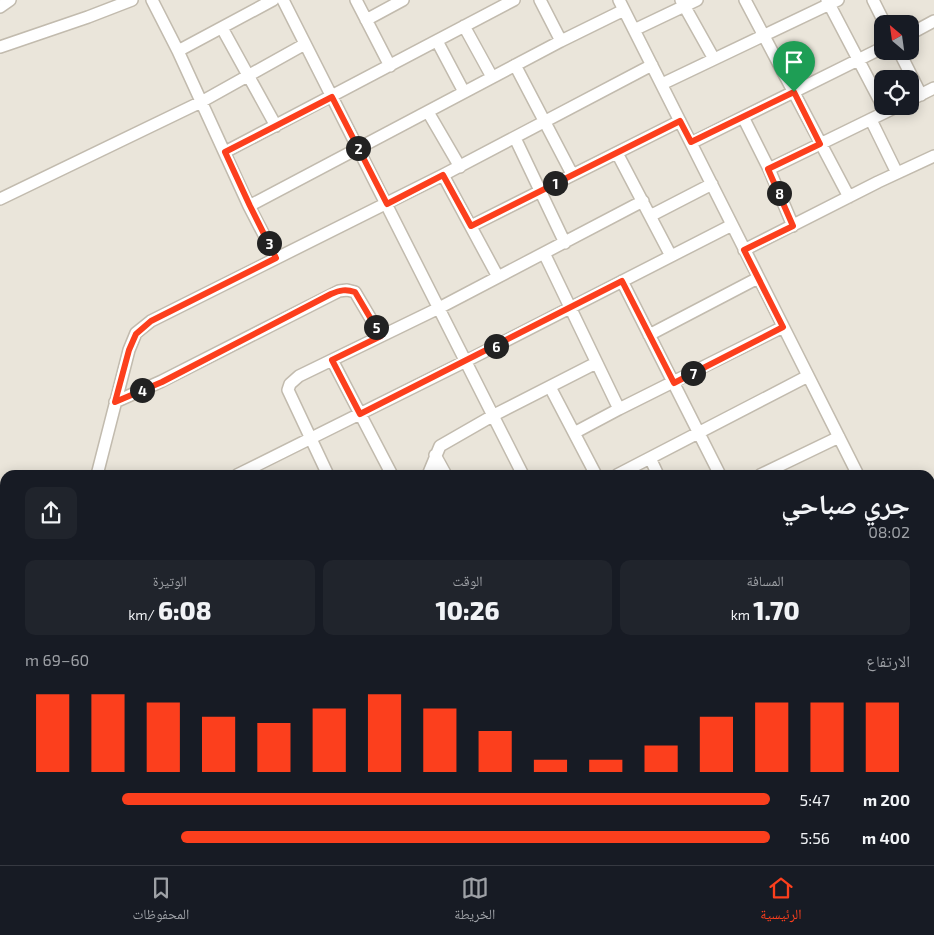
<!DOCTYPE html>
<html lang="ar">
<meta charset="utf-8">
<style>
:root{--surface:#171b24;--page:#20242c;--text:#f1f3f6;--muted:#9ea1a6;--line:#363941;--accent:#fc3f1d}
body{margin:0;font-family:"Exo 2","Noto Naskh Arabic",sans-serif;background:var(--page);color:var(--text);direction:rtl;height:100vh;display:flex;flex-direction:column;font-size:19px;white-space:nowrap}
*{box-sizing:border-box;margin:0}
p{font-size:16px;color:var(--muted)}
.icon{flex:none;width:28px;height:28px;fill:none;stroke:currentColor;stroke-width:2;stroke-linecap:round;stroke-linejoin:round}
.map{position:relative;flex:1;overflow:hidden;direction:ltr}
.panel{position:absolute;left:0px;top:470px;width:935px;height:395px;display:flex;flex-direction:column;background:var(--surface);border-radius:15px 15px 0 0;box-shadow:0 2px 12px #0003;direction:rtl}
.panel>*{flex:none}
.needle{width:32px;rotate:331deg}
.controls{position:absolute;left:874px;top:15px;display:grid;gap:10px}
.controls a{display:grid;place-items:center;width:45px;height:45px;border-radius:10px;background:var(--surface);box-shadow:0 2px 12px #0003;font-size:25px}
.pin{position:absolute;display:grid;place-items:center;width:42px;height:42px;color:#fff;margin:-51px -21px;border-radius:50% 50% 50% 0;rotate:-45deg;box-shadow:0 0 5px #0007}
.pin .icon{rotate:45deg}
.km{position:absolute;width:25px;height:25px;margin:-12px;border-radius:50%;background:#222;color:#fff;font-size:14px;line-height:25px;text-align:center}
.round{display:grid;place-items:center;flex:none;width:52px;height:52px;border-radius:10px;background:var(--page)}
.summary{display:flex;align-items:center;justify-content:space-between;height:85px;padding:0 25px}
h1{font-size:28px;font-weight:800;line-height:38px}
.stats{display:grid;grid-template-columns:repeat(3,1fr);gap:8px;height:85px;padding:5px 25px}
.stats div{display:grid;align-content:center;border-radius:10px;background:var(--page);text-align:center}
.stats b{font-size:25px;font-weight:800}
.stats small{font-size:14px;font-weight:400}
.stats p{font-size:14px}
.chart{height:140px;padding:10px 25px}
.chart p{display:flex;justify-content:space-between}
.chart svg{width:100%;height:90px;margin-top:5px;stroke:var(--accent);stroke-width:6}
ul{padding:0 25px;list-style:none;font-size:16px}
li{display:grid;grid-template-columns:80px 60px 1fr;align-items:center;height:38px}
li i{height:12px;border-radius:6px;background:var(--accent)}
.tab-bar{display:flex;justify-content:space-around;align-items:center;height:70px;border-top:1px solid var(--line);background:var(--surface);font-size:14px;color:var(--muted)}
.tab-bar a{display:grid;justify-items:center;gap:2px}
.tab-bar .selected{color:var(--accent)}
.map>svg:first-child{display:block}
.residential{fill:#eae5da;fill-rule:evenodd}
.lines{fill:none;stroke-linecap:round;stroke-linejoin:round}
.minor-casing{stroke:#c2bbae;stroke-width:14}
.minor{stroke:#fff;stroke-width:11}
.route-casing{stroke:#fff;stroke-width:10}
.route{stroke:#fc3f1d;stroke-width:6}
</style>
<div class="map">
<svg width="934" height="865" viewBox="0 0 934 865">
<rect width="100%" height="100%" fill="#f6f3ec"/>
<!-- residential -->
<path class="residential" d="M0,0h934v865h-934zM882,24h28v27h-28zM882,79h28v27h-28zM5,475h925v385h-925z"/>
<g class="lines">
<!-- minor casing -->
<g class="minor-casing">
<path id="minor" d="M152,0l26,51 95,-51
M283,0l240,475
M356,0l34,66
M540,0l21,41
M619,0l239,475
M681,0l33,59
M745,0l104,197
M827,0l55,105
M873,0l12,24
M0,7l10,-7
M366,20l37,-20
M464,26l28,51
M222,28l54,98
M634,30l63,-30
M910,34l24,-13
M437,41l27,51
M0,47l88,-30 44,-17
M178,51l71,155 27,52
M899,51l22,44
M515,65l57,109
M662,84l176,-84
M910,100l24,-12
M428,112l32,55
M743,117l26,52 24,57
M871,120l26,53
M515,138l50,105
M691,143l191,-95
M225,152l289,-152
M617,153l54,103
M769,169l129,-63
M443,175l55,102
M0,199l201,-97 104,-58
M249,206l312,-165 63,-31
M650,216l62,-32
M471,226l209,-105
M744,250l134,-68 56,-26
M544,253l75,156
M622,281l98,194
M649,335l109,-57
M332,360l60,115
M550,387l46,88
M115,402l47,-21 177,-90 8,-1 8,2 26,44
M574,433l45,-24 164,-82
M435,455l11,20
M650,458l8,17
M97,475l32,-125 7,-17 15,-12 292,-146 209,-110
M237,475l229,-114 266,-136
M328,475l-40,-85 2,-6 9,-8 140,-68 204,-107
M428,475l12,-29 54,-31 102,-52
M617,475l191,-99
M760,475l79,-38
M0,547l5,-1
M930,586l4,-7
M930,634l4,10
M0,666l5,-9
M930,719l4,-3
M930,785l4,-2
M930,845l4,-2
M580,860l3,5
M718,860l3,5
M788,860l3,5
M277,865l1,-5
M501,865l11,-5
M641,865l10,-5
M891,865l10,-5"/>
</g>
<!-- minor -->
<use href="#minor" class="minor"/>
</g>
<g class="lines">
<!-- route casing -->
<g class="route-casing">
<path id="route" d="M794,92l26,52 -52,25 25,57 -49,24 39,77 -109,56 -52,-102 -262,133 -28,-54 49,-24 -26,-44c-9,-3 -15,-2 -24,2l-169,88 -47,20 14,-52 7,-16 15,-13 125,-63 -26,-52 -25,-54 107,-55 55,107 56,-29 28,51 209,-105 11,21z"/>
</g>
<!-- route -->
<use href="#route" class="route"/>
</g>
</svg>
<div class="controls">
<a><svg class="needle" viewBox="-14 -14 28 28"><path d="M0-13l5 13h-10z" fill="#e53935"/><path d="M0 13l5-13h-10z" fill="#9ea1a6"/></svg></a>
<a><svg class="icon" aria-label="locate" viewBox="0 0 24 24"><circle cx="12" cy="12" r="6"/><path d="M12 2v4M12 18v4M2 12h4M18 12h4"/></svg></a>
</div>
<div class="pin" style="left:794px;top:92px;background:#1e9e55"><svg class="icon" aria-label="arrive" viewBox="0 0 24 24"><path d="M6 21V4h12l-3 4 3 4H6"/></svg></div>
<b class="km" style="left:555px;top:183px">1</b>
<b class="km" style="left:358px;top:148px">2</b>
<b class="km" style="left:269px;top:243px">3</b>
<b class="km" style="left:142px;top:390px">4</b>
<b class="km" style="left:376px;top:327px">5</b>
<b class="km" style="left:496px;top:346px">6</b>
<b class="km" style="left:693px;top:373px">7</b>
<b class="km" style="left:779px;top:193px">8</b>
<section class="panel">
<div class="summary"><div><h1>جري صباحي</h1><p>08:02</p></div><a class="round"><svg class="icon" aria-label="share" viewBox="0 0 24 24"><path d="M12 15V3M7 8l5-5 5 5M5 13v7h14v-7"/></svg></a></div>
<div class="stats">
<div><p>المسافة</p><b>1.70<small> km</small></b></div>
<div><p>الوقت</p><b>10:26</b></div>
<div><p>الوتيرة</p><b>6:08<small> /km</small></b></div>
</div>
<div class="chart"><p><span>الارتفاع</span>60–69 m</p>
<svg viewBox="0 0 160 44" preserveAspectRatio="none"><path d="M5 44V6M15 44V6M25 44V10M35 44V17M45 44V20M55 44V13M65 44V6M75 44V13M85 44V24M95 44V38M105 44V38M115 44V31M125 44V17M135 44V10M145 44V10M155 44V10"/></svg>
</div>
<ul>
<li><b>200 m</b>5:47<i style="width:87%"></i></li>
<li><b>400 m</b>5:56<i style="width:79%"></i></li>
</ul>
</section>
</div>
<nav class="tab-bar">
<a class="selected"><svg class="icon" aria-label="home" viewBox="0 0 24 24"><path d="M3 11l9-7 9 7M6 9v11h12V9"/></svg>الرئيسية</a>
<a><svg class="icon" aria-label="map" viewBox="0 0 24 24"><path d="M3 6l6-2 6 2 6-2v14l-6 2-6-2-6 2zM9 4v14M15 6v14"/></svg>الخريطة</a>
<a><svg class="icon" aria-label="saved" viewBox="0 0 24 24"><path d="M7 4h10v16l-5-4-5 4z"/></svg>المحفوظات</a>
</nav>
